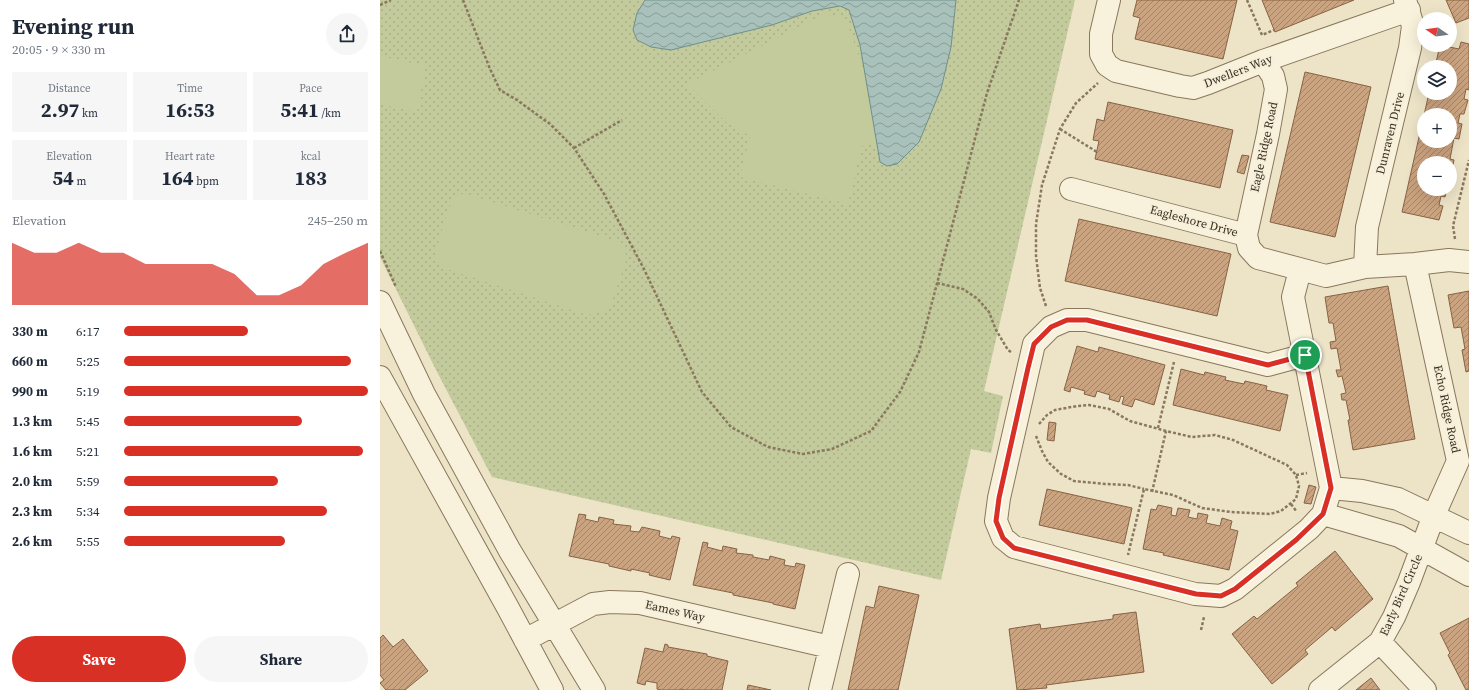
<!DOCTYPE html>
<meta charset="utf-8">
<style>
:root{--surface:#fff;--page:#f6f6f7;--text:#1f2937;--muted:#747a83;--accent:#d93025}
body{margin:0;font-family:"Source Serif 4",serif;background:var(--page);color:var(--text);height:100vh;display:flex;flex-direction:column;font-size:15px;white-space:nowrap}
*{box-sizing:border-box;margin:0}
p{font-size:13px;color:var(--muted)}
.icon{flex:none;width:22px;height:22px;fill:none;stroke:currentColor;stroke-width:2;stroke-linecap:round;stroke-linejoin:round}
.map{position:relative;flex:1;overflow:hidden}
.drawer{display:flex;flex-direction:column;background:var(--surface);width:380px}
.drawer>*{flex:none}
.needle{width:26px;rotate:283deg}
.fabs{position:absolute;left:1037px;top:12px;display:grid;gap:8px}
.fabs a{display:grid;place-items:center;width:40px;height:40px;border-radius:50%;background:var(--surface);box-shadow:0 4px 16px #0002;font-size:20px}
.pin{position:absolute;display:grid;place-items:center;width:34px;height:34px;color:#fff;margin:-17px;border:2px solid #fff;border-radius:50%;box-shadow:0 1px 4px #0007}
.round{display:grid;place-items:center;flex:none;width:42px;height:42px;border-radius:21px;background:var(--page)}
.head{display:flex;align-items:center;justify-content:space-between;height:68px;padding:0 12px}
h1{font-size:22px;font-weight:700;line-height:30px}
.metrics{display:grid;grid-template-columns:repeat(3,1fr);gap:6px;height:68px;padding:4px 12px}
.metrics div{display:grid;align-content:center;border-radius:0px;background:var(--page);text-align:center}
.metrics b{font-size:20px;font-weight:700}
.metrics small{font-size:11px;font-weight:400}
.metrics p{font-size:11px}
.chart{height:112px;padding:8px 12px}
.chart p{display:flex;justify-content:space-between}
.chart svg{width:100%;height:72px;margin-top:4px;fill:var(--accent);opacity:.7}
.primary-button{display:flex;gap:8px;margin-top:auto;padding:8px 12px}
.primary-button a{flex:1;height:46px;border-radius:24px;background:var(--accent);color:#fff;font-size:16px;font-weight:700;line-height:46px;text-align:center}
.primary-button a+a{background:var(--page);color:var(--text)}
ul{padding:0 12px;list-style:none;font-size:13px}
li{display:grid;grid-template-columns:64px 48px 1fr;align-items:center;height:30px}
li i{height:10px;border-radius:5px;background:var(--accent)}
main{display:flex;flex:1;min-height:0}
.map>svg:first-child{display:block}
.park{fill:url(#park-dots)}
.pitch{fill:#c3cb9c}
.water{fill:url(#water-waves);stroke:#6f908a}
.building{fill:url(#building-hatch);stroke:#876244;fill-rule:evenodd}
.lines{fill:none;stroke-linecap:round;stroke-linejoin:round}
.minor-casing{stroke:#89775e;stroke-width:24}
.path{stroke:#89775e;stroke-width:2.5;stroke-dasharray:3 2;stroke-linecap:butt}
.minor{stroke:#f8f1db;stroke-width:22}
.route-casing{stroke:#fff;stroke-width:8}
.route{stroke:#d93025;stroke-width:5}
.labels{text-anchor:middle;stroke-width:3;stroke-linejoin:round;paint-order:stroke}
.street-label{font-size:12px;fill:#3a2e21;stroke:#f5eed8}
</style>
<main>
<section class="drawer">
<div class="head"><div><h1>Evening run</h1><p>20:05 · 9 × 330 m</p></div><a class="round"><svg class="icon" aria-label="share" viewBox="0 0 24 24"><path d="M12 15V3M7 8l5-5 5 5M5 13v7h14v-7"/></svg></a></div>
<div class="metrics">
<div><p>Distance</p><b>2.97<small> km</small></b></div>
<div><p>Time</p><b>16:53</b></div>
<div><p>Pace</p><b>5:41<small> /km</small></b></div>
</div>
<div class="metrics">
<div><p>Elevation</p><b>54<small> m</small></b></div>
<div><p>Heart rate</p><b>164<small> bpm</small></b></div>
<div><p>kcal</p><b>183</b></div>
</div>
<div class="chart"><p><span>Elevation</span>245–250 m</p>
<svg viewBox="0 0 160 44" preserveAspectRatio="none"><path d="M0 44V6L10 12L20 12L30 6L40 12L50 12L60 19L70 19L80 19L90 19L100 25L110 38L120 38L130 32L140 19L150 12L160 6V44z"/></svg>
</div>
<ul>
<li><b>330 m</b>6:17<i style="width:51%"></i></li>
<li><b>660 m</b>5:25<i style="width:93%"></i></li>
<li><b>990 m</b>5:19<i style="width:100%"></i></li>
<li><b>1.3 km</b>5:45<i style="width:73%"></i></li>
<li><b>1.6 km</b>5:21<i style="width:98%"></i></li>
<li><b>2.0 km</b>5:59<i style="width:63%"></i></li>
<li><b>2.3 km</b>5:34<i style="width:83%"></i></li>
<li><b>2.6 km</b>5:55<i style="width:66%"></i></li>
</ul>
<div class="primary-button"><a>Save</a><a>Share</a></div>
</section>
<div class="map">
<svg width="1089" height="690" viewBox="0 0 1089 690">
<defs>
<pattern id="park-dots" width="8" height="8" patternUnits="userSpaceOnUse"><rect width="8" height="8" fill="#c3cb9c"/><path d="M2 2h.1M6 6h.1" fill="none" stroke="#a8af86" stroke-width="1.8" stroke-linecap="round"/></pattern>
<pattern id="water-waves" width="16" height="10" patternUnits="userSpaceOnUse"><rect width="16" height="10" fill="#a9c1bb"/><path d="M0 5q4-4 8 0t8 0" fill="none" stroke="#8b9d98"/></pattern>
<pattern id="building-hatch" width="6" height="6" patternUnits="userSpaceOnUse"><rect width="6" height="6" fill="#caa380"/><path d="M-1 1l2-2M0 6l6-6M5 7l2-2" fill="none" stroke="#a58568"/></pattern>
</defs>
<rect width="100%" height="100%" fill="#ede4c8"/>
<!-- park -->
<path class="park" d="M0,0h695l-91,391 19,5 -12,57 -20,-4 -30,131 -449,-103 -56,-107 -56,-113z"/>
<!-- pitch -->
<path class="pitch" d="M446,13l20,6 42,121 -26,6 -14,58 -108,-27 10,-41 -23,-13 -40,-39z
M0,56l46,10 -9,46 -37,-8z
M84,193l151,48 9,8 3,9 -16,47 -7,6 -17,4 -143,-47 -7,-8 -1,-10 13,-43 8,-10z"/>
<!-- water -->
<path class="water" d="M265,0h311l-5,47 -10,42 -22,53 -22,22 -10,2 -7,-4 -20,-117 -11,-35 -9,-4 -28,5 -40,14 -101,25 -20,-3 -14,-7 -4,-10 4,-17z"/>
<!-- building -->
<path class="building" d="M757,0h100l-14,59 -88,-20 5,-21 -7,-2z
M882,0h92l-79,32z
M1066,0h23v18l-13,5z
M1081,42l8,2v46l-3,-1 -2,10 4,1 -4,14h-4l-2,9 4,1 -3,15 -5,-1 -4,21 4,1 -3,14 -1,-11h-26v26h23l-2,8 -4,-1 -2,9 4,1 -4,14 -37,-8 27,-119h21v-26h-15l5,-22 19,4zM1044,115h26v26h-26z
M925,72l66,15 -36,150 -65,-15z
M728,102l125,28 -13,58 -125,-29 4,-18 -6,-1 4,-21 7,2z
M862,155l7,1 -5,18 -7,-2z
M699,219l152,35 -14,62 -152,-35z
M1008,286l27,153 -62,11 -5,-30h2l-4,-20h-4l-1,-6 5,-1 -4,-17 -4,1 -2,-7h5l-4,-22 -6,1 -1,-7 6,-1 -3,-18h-4l-4,-26z
M1089,291v80l-3,1 -4,-22 3,-1 -4,-22 -7,1 -6,-33z
M697,346l21,6 1,-5 66,18 -11,40 -19,-6 -3,8 -10,-3 2,-7 -3,-1 -2,6 -10,-3 1,-4 -13,-4 -2,6 -11,-3 1,-3 -14,-4 -1,5 -6,-2z
M801,369l23,6 1,-3 21,5 -1,3 19,4 1,-3 22,5 -1,4 22,5 -8,36 -107,-26z
M669,422l7,1 -2,18 -7,-1z
M929,485l7,2 -5,17 -7,-1z
M667,489l85,19 -8,36 -85,-19z
M778,505l14,3 -1,7 5,1 2,-8 12,2 -2,7 9,2 1,-6 10,2 -2,8 14,3 2,-8 10,3 -2,8 8,2 -9,39 -66,-15 1,-2 -21,-4 8,-40 5,1z
M199,514l7,1 -1,4 13,3 1,-5 15,3 -1,4 18,2 -1,5 9,1 3,-5 18,4 -1,5 12,3 1,-3 8,2 -10,42 -21,-5 1,-2 -19,-4v2l-22,-5v-2l-40,-8z
M323,542l5,1 -1,4 15,4 1,-5 14,3 -1,4 17,2v2l16,3 1,-4 15,4 -1,5 11,2 1,-4 9,2 -10,44 -22,-5v-1l-40,-8v-2l-40,-8z
M955,551l38,48 -38,32 -3,-4 -27,23 3,4 -36,30 -40,-50 22,-18 3,3 38,-31 3,-2 -2,-3z
M499,586l40,9 -21,95h-50l18,-84 8,2z
M756,612l8,60 -98,13 1,3 -30,2 -8,-61 31,-5 1,5 72,-10v-4z
M1089,618v72h-3l-18,-35 2,-2 -10,-20z
M3,635l10,12 10,-8 25,32 -23,19h-19l-6,-7 4,-3 -4,-5v-37z
M285,644l3,1v2l39,7v2l21,5 -6,29h-37l-5,-1v1h-19l-4,-1v-6l-11,-2 -1,4 -8,-2 8,-35 18,4z
M991,678l9,12h-24z
M368,685l23,5h-24z"/>
<g class="lines">
<!-- minor casing -->
<g class="minor-casing">
<path id="minor" d="M729,0l-8,34v20l6,11 9,6 64,15 13,2 15,-5 55,-22 146,-51
M691,189l175,46 3,13 9,10 68,18 39,-9 50,-3 34,-4 20,2
M866,235l22,-101 8,-45 -3,-13 -10,-15
M1035,264l43,197 -24,54 -25,67 -15,35 -14,25 45,48
M985,267l2,-40 43,-179 3,-22 -8,-26
M920,270l-7,27 38,191 -8,26 -14,15 -74,60 -14,7 -26,-2 -181,-47 -11,-9 -7,-17 3,-23 35,-154 17,-17 16,-7h20l181,45 37,-10
M0,302l44,92 86,157 84,139
M0,377l128,231 44,82
M951,488l31,3 36,8 71,34
M943,514l76,22 70,39
M145,640l68,-36 17,-2 30,1 190,44
M440,690l28,-116
M940,690l60,-48"/>
</g>
<!-- path -->
<path class="path" d="M83,0l27,69 10,21 17,10 33,24 24,24 30,46 40,75 58,123 29,35 37,20 35,7 29,-5 39,-18 29,-39 19,-40 68,-259 32,-93
M867,0l15,35 12,-5
M0,5l11,-5
M680,129l37,23
M194,148l48,-28
M1075,239l-2,-13 16,-66
M0,251l16,36
M557,283l26,6 15,10 11,13 7,18 12,20 3,2
M666,306l-6,-18 -4,-32v-32l6,-39 18,-56 16,-26 22,-20
M659,424l8,-9 8,-5 22,-4 12,-1 20,4 21,12 36,10 26,6 23,-2 18,5 54,25 9,10 3,11 -3,13 -15,12 -11,3 -39,-2 -29,-4 -29,-13 -29,-6 -16,66
M778,428l16,-66
M656,436l6,15 6,11 13,12 13,7 31,3 23,1 16,4
M916,475l11,-2
M772,492l14,-61
M911,504l6,8
M821,630l3,-13"/>
<!-- minor -->
<use href="#minor" class="minor"/>
</g>
<g class="lines">
<!-- route casing -->
<g class="route-casing">
<path id="route" d="M687,320h20l181,45 37,-10 26,133 -8,26 -27,26 -61,49 -14,7 -25,-2 -182,-46 -11,-10 -7,-17 3,-23 29,-130 6,-24 17,-17z"/>
</g>
<!-- route -->
<use href="#route" class="route"/>
</g>
<g class="labels">
<!-- street labels -->
<g class="street-label">
<text transform="translate(858 71) rotate(-21)" y="4">Dwellers Way</text>
<text transform="translate(1010 133) rotate(-76)" y="4">Dunraven Drive</text>
<text transform="translate(884 147) rotate(-78)" y="4">Eagle Ridge Road</text>
<text transform="translate(814 221) rotate(15)" y="4">Eagleshore Drive</text>
<text transform="translate(1067 409) rotate(78)" y="4">Echo Ridge Road</text>
<text transform="translate(1021 595) rotate(-66)" y="4">Early Bird Circle</text>
<text transform="translate(295 611) rotate(13)" y="4">Eames Way</text>
</g>
</g>
</svg>
<div class="fabs">
<a><svg class="needle" viewBox="-14 -14 28 28"><path d="M0-13l5 13h-10z" fill="#e53935"/><path d="M0 13l5-13h-10z" fill="#747a83"/></svg></a>
<a><svg class="icon" aria-label="layers" viewBox="0 0 24 24"><path d="M12 4l9 5-9 5-9-5zM3 14l9 5 9-5"/></svg></a>
<a>+</a>
<a>−</a>
</div>
<div class="pin" style="left:925px;top:355px;background:#1e9e55"><svg class="icon" aria-label="arrive" viewBox="0 0 24 24"><path d="M6 21V4h12l-3 4 3 4H6"/></svg></div>
</div>
</main>
